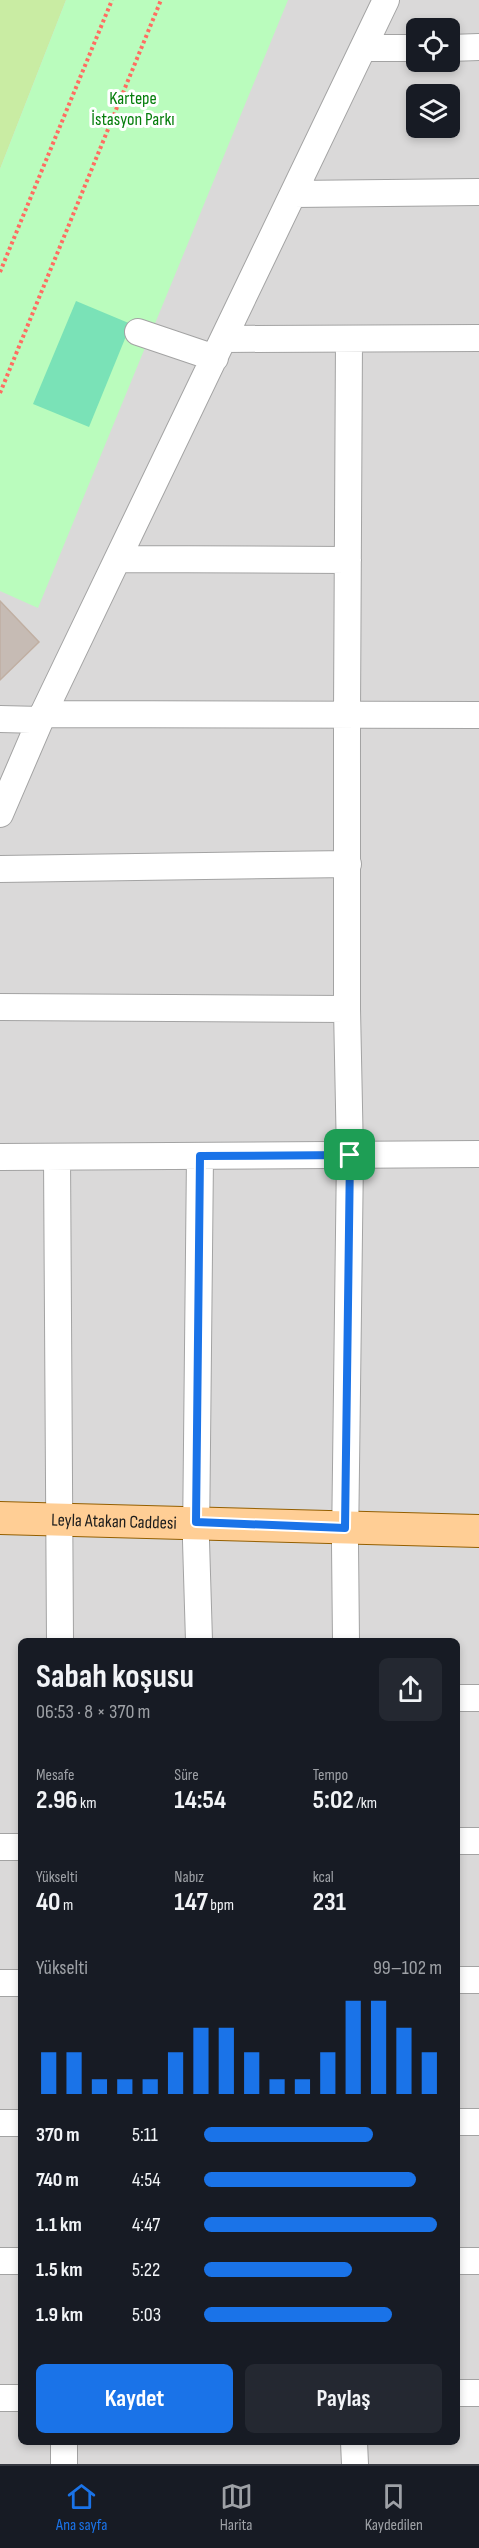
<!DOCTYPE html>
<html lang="tr">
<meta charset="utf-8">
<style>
:root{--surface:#171b24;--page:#242831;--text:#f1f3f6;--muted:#9ea1a6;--line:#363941;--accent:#1a73e8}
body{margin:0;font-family:"Sofia Sans Condensed",sans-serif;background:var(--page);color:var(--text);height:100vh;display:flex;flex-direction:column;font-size:22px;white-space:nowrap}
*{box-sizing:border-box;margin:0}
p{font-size:20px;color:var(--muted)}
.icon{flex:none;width:33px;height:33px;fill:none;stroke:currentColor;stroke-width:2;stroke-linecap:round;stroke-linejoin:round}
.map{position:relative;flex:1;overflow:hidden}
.side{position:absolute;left:18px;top:1638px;width:442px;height:807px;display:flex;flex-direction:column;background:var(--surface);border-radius:9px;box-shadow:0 3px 9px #0003}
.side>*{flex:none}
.tools{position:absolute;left:406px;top:18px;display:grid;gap:12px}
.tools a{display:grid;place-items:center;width:54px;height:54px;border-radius:9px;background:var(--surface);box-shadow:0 3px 9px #0003;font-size:30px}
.pin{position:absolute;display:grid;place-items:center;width:51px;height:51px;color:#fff;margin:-26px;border-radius:12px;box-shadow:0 3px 9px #0006}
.round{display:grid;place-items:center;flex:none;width:63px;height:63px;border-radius:9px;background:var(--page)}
.head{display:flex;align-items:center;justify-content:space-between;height:102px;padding:0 18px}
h1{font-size:33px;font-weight:700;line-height:45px}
.stats{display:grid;grid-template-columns:repeat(3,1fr);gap:9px;height:102px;padding:6px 18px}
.stats div{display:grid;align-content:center}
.stats b{font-size:26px;font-weight:700}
.stats small{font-size:16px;font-weight:400}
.stats p{font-size:16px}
.chart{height:168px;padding:12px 18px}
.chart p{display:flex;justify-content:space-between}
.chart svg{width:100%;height:108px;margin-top:6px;stroke:var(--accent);stroke-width:6}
.button{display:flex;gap:12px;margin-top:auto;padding:12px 18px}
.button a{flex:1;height:69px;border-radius:9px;background:var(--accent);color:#fff;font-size:24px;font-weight:700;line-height:69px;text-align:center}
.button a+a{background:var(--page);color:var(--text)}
ul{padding:0 18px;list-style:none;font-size:20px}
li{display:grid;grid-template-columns:96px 72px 1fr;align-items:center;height:45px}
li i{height:15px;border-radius:8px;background:var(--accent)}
.tab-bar{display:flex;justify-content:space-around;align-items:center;height:84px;border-top:2px solid var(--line);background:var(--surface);font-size:16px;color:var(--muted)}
.tab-bar a{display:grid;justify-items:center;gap:3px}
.tab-bar .selected{color:var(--accent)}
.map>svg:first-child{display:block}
.residential{fill:#dad9d9;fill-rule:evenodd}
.grass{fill:#c9eca3}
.park{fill:#bafcbd}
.pitch{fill:#7ae2b7}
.building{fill:#c6bbb4;stroke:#c0afa2;stroke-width:1.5}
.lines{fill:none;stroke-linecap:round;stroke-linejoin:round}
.minor-casing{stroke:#a3a3a3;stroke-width:28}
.major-casing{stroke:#945f00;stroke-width:34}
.path{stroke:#ff6d61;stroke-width:4;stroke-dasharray:3 3;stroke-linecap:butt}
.minor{stroke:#fff;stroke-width:26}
.major{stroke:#ffce95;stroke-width:32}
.route-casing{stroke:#fff;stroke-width:12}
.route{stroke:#1a73e8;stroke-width:8}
.labels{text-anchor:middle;stroke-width:6;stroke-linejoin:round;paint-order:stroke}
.park-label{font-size:18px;fill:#067e0c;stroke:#fff}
.street-label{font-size:18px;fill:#1c1c1c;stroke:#fff}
</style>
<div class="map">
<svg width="479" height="2464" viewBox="0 0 479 2464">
<rect width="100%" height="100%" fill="#eee9e1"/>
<!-- residential -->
<path class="residential" d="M0,0h479v2464h-479zM417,28h33v34h-33zM417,94h33v34h-33zM21,1641h437v801h-437z"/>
<!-- grass -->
<path class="grass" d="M0,0h66l-66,169z"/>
<!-- park -->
<path class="park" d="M66,0h222l-250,608 -38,-17v-422z"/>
<!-- pitch -->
<path class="pitch" d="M76,301l55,23 -42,103 -56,-23z"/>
<!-- building -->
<path class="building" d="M0,601l39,41 -39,38z"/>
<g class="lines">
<!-- minor casing -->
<g class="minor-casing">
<path id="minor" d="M363,48h54
M450,48l29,-1
M294,194l185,-2
M138,332l77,26
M224,339l255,-1
M118,559l230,1
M43,714l436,1
M0,719l41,1
M0,814l43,-100 343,-714
M0,869l348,-5
M0,1007l347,2
M0,1157l479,-3
M57,1157l3,484
M199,1641l-3,-100 4,-385
M346,1641l-1,-96 5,-390 -3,-146v-295l2,-375
M458,1698h21
M458,1841h21
M0,1847h21
M458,1980h21
M0,1983h21
M458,2122h21
M0,2123h21
M0,2261h21
M458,2261h21
M458,2393h21
M0,2398h21
M64,2442v22
M354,2442l1,22"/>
</g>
<!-- major casing -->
<g class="major-casing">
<g id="major">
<path id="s1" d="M0,1518l479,13"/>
</g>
</g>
<!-- path -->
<path class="path" d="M0,272l112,-272
M0,393l161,-393"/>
<!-- minor -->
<use href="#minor" class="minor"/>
<!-- major -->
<use href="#major" class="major"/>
</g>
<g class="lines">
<!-- route casing -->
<g class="route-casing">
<path id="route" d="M350,1155l-5,373 -149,-6 4,-366z"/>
</g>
<!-- route -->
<use href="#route" class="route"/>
</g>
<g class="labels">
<!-- park labels -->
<g class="park-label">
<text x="133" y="104">Kartepe<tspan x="133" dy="21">İstasyon Parkı</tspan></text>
</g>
<!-- street labels -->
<g class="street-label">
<text dy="6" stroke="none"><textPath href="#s1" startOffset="114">Leyla Atakan Caddesi</textPath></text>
</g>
</g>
</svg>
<div class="tools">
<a><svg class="icon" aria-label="locate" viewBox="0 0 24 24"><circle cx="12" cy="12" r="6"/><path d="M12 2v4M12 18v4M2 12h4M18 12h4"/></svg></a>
<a><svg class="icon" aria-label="layers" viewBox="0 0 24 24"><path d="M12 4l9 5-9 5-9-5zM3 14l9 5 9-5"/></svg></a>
</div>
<div class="pin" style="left:350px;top:1155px;background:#1e9e55"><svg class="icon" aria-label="arrive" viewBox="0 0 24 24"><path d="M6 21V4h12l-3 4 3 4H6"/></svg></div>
<section class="side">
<div class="head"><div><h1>Sabah koşusu</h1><p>06:53 · 8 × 370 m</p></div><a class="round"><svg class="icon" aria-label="share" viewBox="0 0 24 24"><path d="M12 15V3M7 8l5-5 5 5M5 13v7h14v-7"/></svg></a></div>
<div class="stats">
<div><p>Mesafe</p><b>2.96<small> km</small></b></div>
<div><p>Süre</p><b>14:54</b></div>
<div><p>Tempo</p><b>5:02<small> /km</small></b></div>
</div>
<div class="stats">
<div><p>Yükselti</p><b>40<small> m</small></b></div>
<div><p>Nabız</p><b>147<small> bpm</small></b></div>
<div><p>kcal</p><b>231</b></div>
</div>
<div class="chart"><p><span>Yükselti</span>99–102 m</p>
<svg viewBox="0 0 160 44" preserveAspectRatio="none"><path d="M5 44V27M15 44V27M25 44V38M35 44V38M45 44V38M55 44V27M65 44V17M75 44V17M85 44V27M95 44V38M105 44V38M115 44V27M125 44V6M135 44V6M145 44V17M155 44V27"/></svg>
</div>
<ul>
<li><b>370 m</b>5:11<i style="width:71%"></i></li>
<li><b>740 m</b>4:54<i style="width:89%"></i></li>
<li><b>1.1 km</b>4:47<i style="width:98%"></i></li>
<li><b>1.5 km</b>5:22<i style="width:62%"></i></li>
<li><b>1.9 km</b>5:03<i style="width:79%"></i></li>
</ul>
<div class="button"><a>Kaydet</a><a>Paylaş</a></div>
</section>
</div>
<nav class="tab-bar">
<a class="selected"><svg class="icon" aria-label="home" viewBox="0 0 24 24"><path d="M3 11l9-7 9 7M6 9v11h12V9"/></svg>Ana sayfa</a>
<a><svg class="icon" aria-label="map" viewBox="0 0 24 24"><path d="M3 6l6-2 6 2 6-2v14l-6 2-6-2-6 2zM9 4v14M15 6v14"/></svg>Harita</a>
<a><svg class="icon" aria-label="saved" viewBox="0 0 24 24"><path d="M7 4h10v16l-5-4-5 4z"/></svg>Kaydedilen</a>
</nav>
